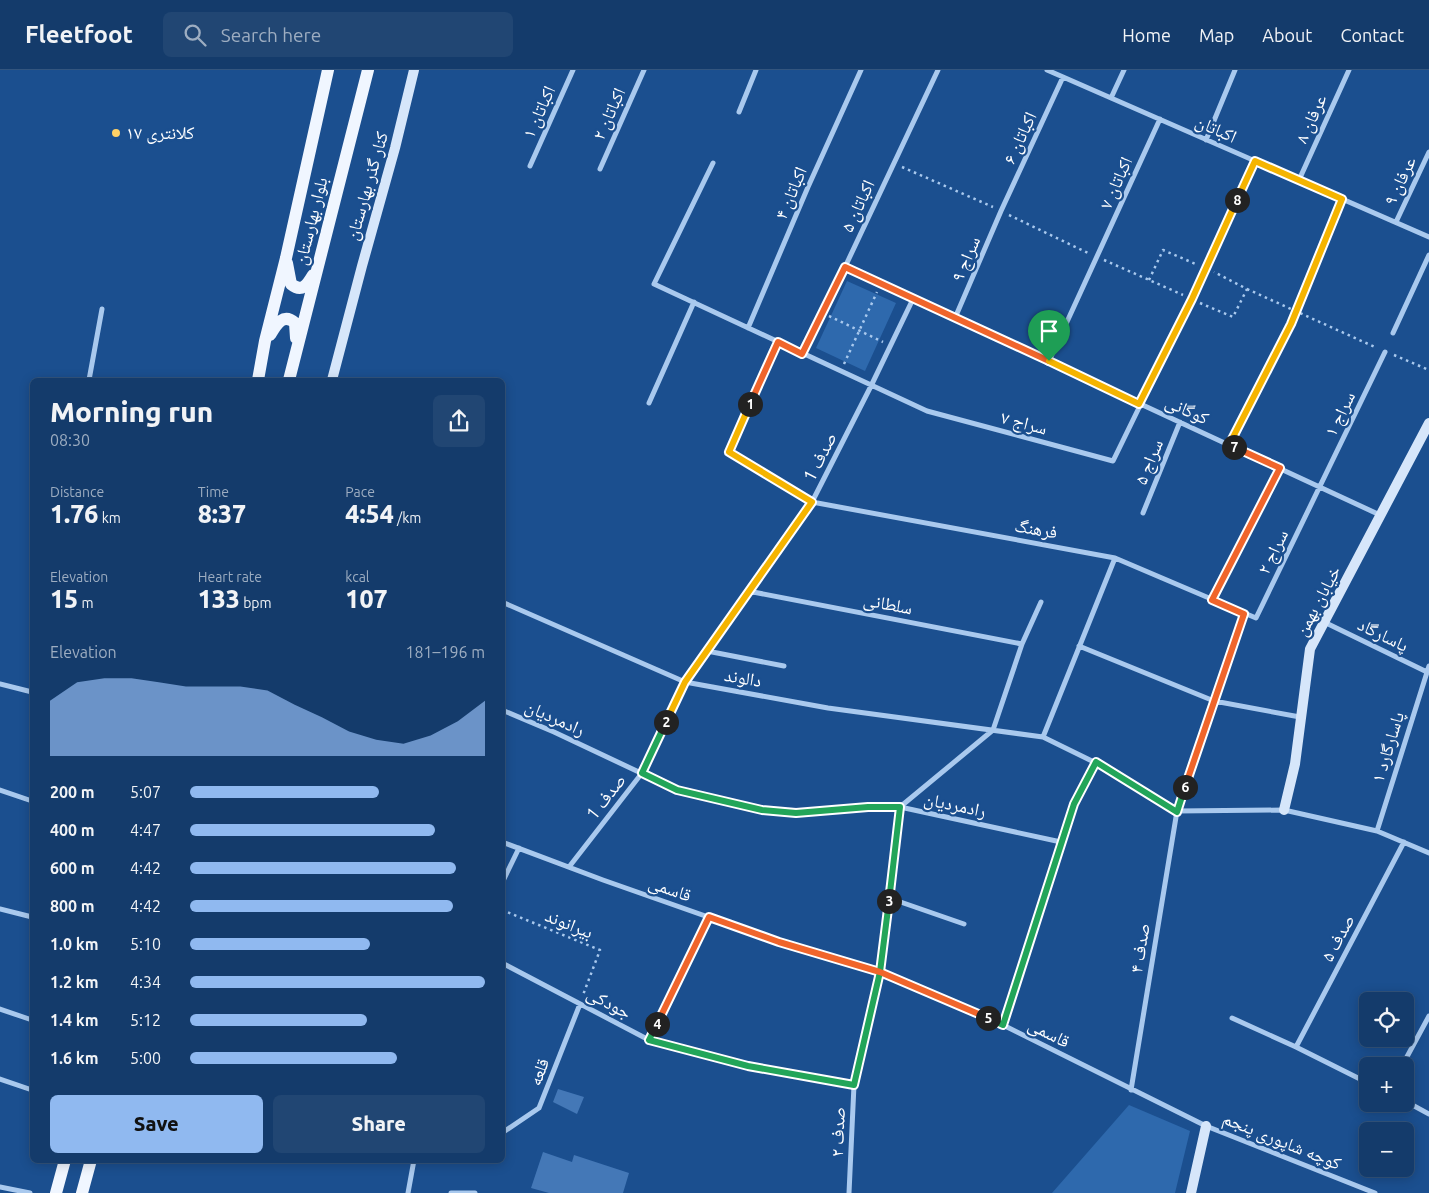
<!DOCTYPE html>
<meta charset="utf-8">
<style>
:root{--surface:#143b6b;--page:#214673;--text:#f1f3f6;--muted:#9dadc1;--line:#33557e;--accent:#90b9f0}
body{margin:0;font-family:Ubuntu,"Noto Naskh Arabic",sans-serif;background:var(--page);color:var(--text);height:100vh;display:flex;flex-direction:column;font-size:19px;white-space:nowrap}
*{box-sizing:border-box;margin:0}
p{font-size:16px;color:var(--muted)}
.icon{flex:none;width:28px;height:28px;fill:none;stroke:currentColor;stroke-width:2;stroke-linecap:round;stroke-linejoin:round}
.map{position:relative;flex:1;overflow:hidden}
.sheet{position:absolute;left:30px;top:308px;width:475px;height:785px;display:flex;flex-direction:column;background:var(--surface);border-radius:8px;box-shadow:0 2px 12px #0003,0 0 0 1px var(--line)}
.sheet>*{flex:none}
.controls{position:absolute;left:1359px;top:922px;display:grid;gap:10px}
.controls a{display:grid;place-items:center;width:55px;height:55px;border-radius:8px;background:var(--surface);box-shadow:0 2px 12px #0003,0 0 0 1px var(--line);font-size:25px}
.pin{position:absolute;display:grid;place-items:center;width:42px;height:42px;color:#fff;margin:-51px -21px;border-radius:50% 50% 50% 0;rotate:-45deg;box-shadow:0 0 5px #0007}
.pin .icon{rotate:45deg}
.km{position:absolute;width:25px;height:25px;margin:-12px;border-radius:50%;background:#222;color:#fff;font-size:14px;line-height:25px;text-align:center}
.round{display:grid;place-items:center;flex:none;width:52px;height:52px;border-radius:8px;background:var(--page)}
.summary{display:flex;align-items:center;justify-content:space-between;height:85px;padding:0 20px}
h1{font-size:28px;font-weight:800;line-height:38px}
.stats{display:grid;grid-template-columns:repeat(3,1fr);gap:8px;height:85px;padding:5px 20px}
.stats div{display:grid;align-content:center}
.stats b{font-size:25px;font-weight:800}
.stats small{font-size:14px;font-weight:400}
.stats p{font-size:14px}
.chart{height:140px;padding:10px 20px}
.chart p{display:flex;justify-content:space-between}
.chart svg{width:100%;height:90px;margin-top:5px;fill:var(--accent);opacity:.7}
.primary-button{display:flex;gap:10px;margin-top:auto;padding:10px 20px}
.primary-button a{flex:1;height:58px;border-radius:8px;background:var(--accent);color:#111;font-size:20px;font-weight:800;line-height:58px;text-align:center}
.primary-button a+a{background:var(--page);color:var(--text)}
ul{padding:0 20px;list-style:none;font-size:16px}
li{display:grid;grid-template-columns:80px 60px 1fr;align-items:center;height:38px}
li i{height:12px;border-radius:6px;background:var(--accent)}
header{display:flex;align-items:center;gap:30px;box-sizing:border-box;height:70px;padding:0 25px;background:var(--surface);border-bottom:1px solid var(--line)}
header strong{font-size:24px}
nav{display:flex;gap:28px;margin-inline-start:auto;font-size:18px}
.search{width:350px;height:45px;background:var(--page);display:flex;align-items:center;gap:12px;box-sizing:border-box;padding:0 18px;border-radius:8px;color:var(--muted);font-size:19px}
.map>svg:first-child{display:block}
.green{fill:#2e69ad}
.building{fill:#4478b7}
.lines{fill:none;stroke-linecap:round;stroke-linejoin:round}
.path{stroke:#a9c9ee;stroke-width:2.5;stroke-dasharray:2.5 4;stroke-linecap:butt}
.lane{stroke:#a9c9ee;stroke-width:4}
.street{stroke:#a9c9ee;stroke-width:5}
.secondary{stroke:#d6e6fa;stroke-width:10}
.primary{stroke:#f0f6ff;stroke-width:12}
.split-1-casing{stroke:#fff;stroke-width:10}
.split-2-casing{stroke:#fff;stroke-width:10}
.split-3-casing{stroke:#fff;stroke-width:10}
.split-4-casing{stroke:#fff;stroke-width:10}
.split-5-casing{stroke:#fff;stroke-width:10}
.split-6-casing{stroke:#fff;stroke-width:10}
.split-7-casing{stroke:#fff;stroke-width:10}
.split-8-casing{stroke:#fff;stroke-width:10}
.split-9-casing{stroke:#fff;stroke-width:10}
.split-1{stroke:#f0652b;stroke-width:6}
.split-2{stroke:#f5b400;stroke-width:6}
.split-3{stroke:#22a559;stroke-width:6}
.split-4{stroke:#22a559;stroke-width:6}
.split-5{stroke:#f0652b;stroke-width:6}
.split-6{stroke:#22a559;stroke-width:6}
.split-7{stroke:#f0652b;stroke-width:6}
.split-8{stroke:#f5b400;stroke-width:6}
.split-9{stroke:#f5b400;stroke-width:6}
.poi-dot{fill:#ffd166;stroke:#1b4f8f;stroke-width:2}
.labels{text-anchor:middle;stroke-width:4.5;stroke-linejoin:round;paint-order:stroke}
.street-label{font-size:18px;fill:#fff;stroke:#1b4f8f}
.poi-label{font-size:18px;fill:#fff;stroke:#1b4f8f;text-anchor:start}
</style>
<header>
<strong>Fleetfoot</strong>
<div class="search"><svg class="icon" aria-label="search" viewBox="0 0 24 24"><circle cx="10" cy="10" r="6"/><path d="M15 15l6 6"/></svg>Search here</div>
<nav><a>Home</a><a>Map</a><a>About</a><a>Contact</a></nav>
</header>
<div class="map">
<svg width="1429" height="1123" viewBox="0 0 1429 1123">
<rect width="100%" height="100%" fill="#1b4f8f"/>
<!-- green -->
<path class="green" d="M847,211l49,22 -31,68 -49,-23z
M1129,1035l61,26 -15,62h-123z"/>
<!-- building -->
<path class="building" d="M558,1019l26,8 -7,17 -24,-12z
M543,1082l29,10 2,-7 55,18 -6,20h-74l-18,-5z"/>
<g class="lines">
<!-- path -->
<path class="path" d="M902,97l91,40
M1009,145l81,39
M1104,190l79,35
M1149,210l14,-30 35,15
M1247,219l130,59
M1195,222l7,-15
M1200,233l33,14 14,-28 -33,-17
M829,246l54,26
M1394,285l35,15
M844,294l33,-72
M737,387l68,40
M502,840l98,40 -17,45"/>
<!-- lane -->
<path class="lane" d="M649,970l60,-123"/>
<!-- street -->
<path class="street" d="M1047,0l382,167
M1111,28l13,-28
M739,42l17,-42
M1206,70l29,-70
M713,93l-59,121 273,127 186,50 79,-162
M530,96l43,-96
M600,99l44,-99
M1299,110l50,-110
M1396,152l33,-70
M845,197l535,248
M1206,198l49,-107
M1301,228l41,-99
M955,248l46,-107 62,-134
M748,258l60,-141 53,-117
M1393,263l36,-78
M802,284l43,-87 93,-197
M1049,291l111,-242
M89,310l13,-71
M649,333l45,-101
M1229,375l62,-121
M729,382l49,-110
M812,432l303,56 141,60 129,-266
M1143,443l37,-91
M748,521l274,53
M1212,530l67,-132
M502,532l183,80 143,26 215,29 53,26 81,48 107,-1 93,21 52,22
M1324,552l103,50
M1079,576l135,55 86,16
M707,581l77,15
M0,614l32,8
M502,640l52,22 123,58 85,20 34,3 72,-6h32l161,35
M993,660l29,-86 19,-42
M1043,667l72,-179
M0,720l32,11
M1377,761l52,-165
M502,772l101,38 176,62 101,30 123,53 203,101 169,67
M569,797l73,-94 43,-91 127,-180 59,-116 42,-87
M502,813l17,-35
M889,828l75,26
M0,839l32,8
M502,893l147,77 98,26 107,19
M0,939l32,11
M1232,948l64,29 72,36
M1003,955l71,-221 22,-41
M1296,977l108,-205
M1402,996l27,-50
M0,1009l32,11
M1131,1020l46,-279 68,-197
M1405,1031l24,13
M502,1063l37,-25 41,-104
M0,1117l30,6
M408,1123l6,-33
M451,1123h24
M849,1123l5,-108 26,-113 20,-165 93,-77"/>
<!-- secondary -->
<path class="secondary" d="M332,310l30,-114 33,-118 19,-78
M1284,740l11,-46 15,-115 119,-226
M1191,1123l15,-67"/>
<!-- primary -->
<path class="primary" d="M287,193l4,21c11,9 16,1 22,-9
M270,265c6,-10 13,-23 25,-12l1,15
M258,310l7,-39 21,-83 42,-188
M289,310l79,-310
M56,1123l9,-33
M82,1123l9,-33"/>
</g>
<g class="lines">
<!-- split-1 casing -->
<g class="split-1-casing">
<path id="split-1" d="M750,334l28,-62 24,12 43,-87 204,94"/>
</g>
<!-- split-2 casing -->
<g class="split-2-casing">
<path id="split-2" d="M666,652l19,-40 127,-180 -83,-50 21,-48"/>
</g>
<!-- split-3 casing -->
<g class="split-3-casing">
<path id="split-3" d="M666,652l-24,51 35,17 85,20 34,3 72,-6h32l-11,94"/>
</g>
<!-- split-4 casing -->
<g class="split-4-casing">
<path id="split-4" d="M657,954l-8,16 99,26 106,19 26,-113 9,-71"/>
</g>
<!-- split-5 casing -->
<g class="split-5-casing">
<path id="split-5" d="M657,954l52,-107 70,25 101,30 108,46"/>
</g>
<!-- split-6 casing -->
<g class="split-6-casing">
<path id="split-6" d="M988,948l15,7 71,-221 22,-42 81,50 8,-25"/>
</g>
<!-- split-7 casing -->
<g class="split-7-casing">
<path id="split-7" d="M1185,717l59,-173 -32,-14 68,-132 -46,-21"/>
</g>
<!-- split-8 casing -->
<g class="split-8-casing">
<path id="split-8" d="M1234,377l-5,-2 62,-121 51,-125 -87,-38 -18,39"/>
</g>
<!-- split-9 casing -->
<g class="split-9-casing">
<path id="split-9" d="M1049,291l90,43 53,-105 45,-99"/>
</g>
<!-- split-1 -->
<use href="#split-1" class="split-1"/>
<!-- split-2 -->
<use href="#split-2" class="split-2"/>
<!-- split-3 -->
<use href="#split-3" class="split-3"/>
<!-- split-4 -->
<use href="#split-4" class="split-4"/>
<!-- split-5 -->
<use href="#split-5" class="split-5"/>
<!-- split-6 -->
<use href="#split-6" class="split-6"/>
<!-- split-7 -->
<use href="#split-7" class="split-7"/>
<!-- split-8 -->
<use href="#split-8" class="split-8"/>
<!-- split-9 -->
<use href="#split-9" class="split-9"/>
</g>
<!-- markers -->
<circle class="poi-dot" cx="116" cy="63" r="5"/>
<g class="labels">
<!-- street labels -->
<g class="street-label">
<text transform="translate(539 42) rotate(-66)" y="6">اکباتان ۱</text>
<text transform="translate(609 44) rotate(-66)" y="6">اکباتان ۲</text>
<text transform="translate(1311 49) rotate(-66)" y="6">عرفان ۸</text>
<text transform="translate(1216 59) rotate(24)" y="6">اکباتان</text>
<text transform="translate(1020 68) rotate(-65)" y="6">اکباتان ۶</text>
<text transform="translate(1400 111) rotate(-65)" y="6">عرفان ۹</text>
<text transform="translate(1116 113) rotate(-66)" y="6">اکباتان ۷</text>
<text transform="translate(367 116) rotate(-74)" y="6">کنار گذر بهارستان</text>
<text transform="translate(791 123) rotate(-67)" y="6">اکباتان ۴</text>
<text transform="translate(858 136) rotate(-65)" y="6">اکباتان ۵</text>
<text transform="translate(311 151) rotate(-76)" y="6">بلوار بهارستان</text>
<text transform="translate(966 189) rotate(-67)" y="6">سراج ۹</text>
<text transform="translate(1187 340) rotate(25)" y="6">کوگانی</text>
<text transform="translate(1340 344) rotate(-64)" y="6">سراج ۱</text>
<text transform="translate(1024 353) rotate(15)" y="6">سراج ۷</text>
<text transform="translate(820 387) rotate(-63)" y="6">صدف 1</text>
<text transform="translate(1149 392) rotate(-68)" y="6">سراج ۵</text>
<text transform="translate(1036 459) rotate(10)" y="6">فرهنگ</text>
<text transform="translate(1273 482) rotate(-64)" y="6">سراج ۲</text>
<text transform="translate(1318 531) rotate(-62)" y="6">خیابان بهمن</text>
<text transform="translate(888 534) rotate(11)" y="6">سلطانی</text>
<text transform="translate(1383 565) rotate(26)" y="6">پاسارگاد</text>
<text transform="translate(743 608) rotate(10)" y="6">دالوند</text>
<text transform="translate(555 648) rotate(24)" y="6">رادمردیان</text>
<text transform="translate(1388 677) rotate(-73)" y="6">پاسارگارد ۱</text>
<text transform="translate(606 727) rotate(-52)" y="6">صدف 1</text>
<text transform="translate(955 735) rotate(12)" y="6">رادمردیان</text>
<text transform="translate(670 819) rotate(19)" y="6">قاسمی</text>
<text transform="translate(569 854) rotate(22)" y="6">بیرانوند</text>
<text transform="translate(1338 868) rotate(-62)" y="6">صدف ۵</text>
<text transform="translate(1140 878) rotate(-81)" y="6">صدف ۴</text>
<text transform="translate(609 933) rotate(28)" y="6">جودکی</text>
<text transform="translate(1049 963) rotate(27)" y="6">قاسمی</text>
<text transform="translate(539 1002) rotate(-69)" y="6">قلعه</text>
<text transform="translate(838 1062) rotate(-88)" y="6">صدف ۲</text>
<text transform="translate(1282 1071) rotate(22)" y="6">کوچه شاپوری پنجم</text>
</g>
<!-- poi labels -->
<g class="poi-label">
<text x="126" y="69">کلانتری ۱۷</text>
</g>
</g>
</svg>
<div class="controls">
<a><svg class="icon" aria-label="locate" viewBox="0 0 24 24"><circle cx="12" cy="12" r="6"/><path d="M12 2v4M12 18v4M2 12h4M18 12h4"/></svg></a>
<a>+</a>
<a>−</a>
</div>
<div class="pin" style="left:1049px;top:291px;background:#1e9e55"><svg class="icon" aria-label="arrive" viewBox="0 0 24 24"><path d="M6 21V4h12l-3 4 3 4H6"/></svg></div>
<b class="km" style="left:750px;top:334px">1</b>
<b class="km" style="left:666px;top:652px">2</b>
<b class="km" style="left:889px;top:831px">3</b>
<b class="km" style="left:657px;top:954px">4</b>
<b class="km" style="left:988px;top:948px">5</b>
<b class="km" style="left:1185px;top:717px">6</b>
<b class="km" style="left:1234px;top:377px">7</b>
<b class="km" style="left:1237px;top:130px">8</b>
<section class="sheet">
<div class="summary"><div><h1>Morning run</h1><p>08:30</p></div><a class="round"><svg class="icon" aria-label="share" viewBox="0 0 24 24"><path d="M12 15V3M7 8l5-5 5 5M5 13v7h14v-7"/></svg></a></div>
<div class="stats">
<div><p>Distance</p><b>1.76<small> km</small></b></div>
<div><p>Time</p><b>8:37</b></div>
<div><p>Pace</p><b>4:54<small> /km</small></b></div>
</div>
<div class="stats">
<div><p>Elevation</p><b>15<small> m</small></b></div>
<div><p>Heart rate</p><b>133<small> bpm</small></b></div>
<div><p>kcal</p><b>107</b></div>
</div>
<div class="chart"><p><span>Elevation</span>181–196 m</p>
<svg viewBox="0 0 160 44" preserveAspectRatio="none"><path d="M0 44V17L10 8L20 6L30 6L40 8L50 10L60 10L70 10L80 12L90 19L100 25L110 32L120 36L130 38L140 34L150 27L160 17V44z"/></svg>
</div>
<ul>
<li><b>200 m</b>5:07<i style="width:64%"></i></li>
<li><b>400 m</b>4:47<i style="width:83%"></i></li>
<li><b>600 m</b>4:42<i style="width:90%"></i></li>
<li><b>800 m</b>4:42<i style="width:89%"></i></li>
<li><b>1.0 km</b>5:10<i style="width:61%"></i></li>
<li><b>1.2 km</b>4:34<i style="width:100%"></i></li>
<li><b>1.4 km</b>5:12<i style="width:60%"></i></li>
<li><b>1.6 km</b>5:00<i style="width:70%"></i></li>
</ul>
<div class="primary-button"><a>Save</a><a>Share</a></div>
</section>
</div>
